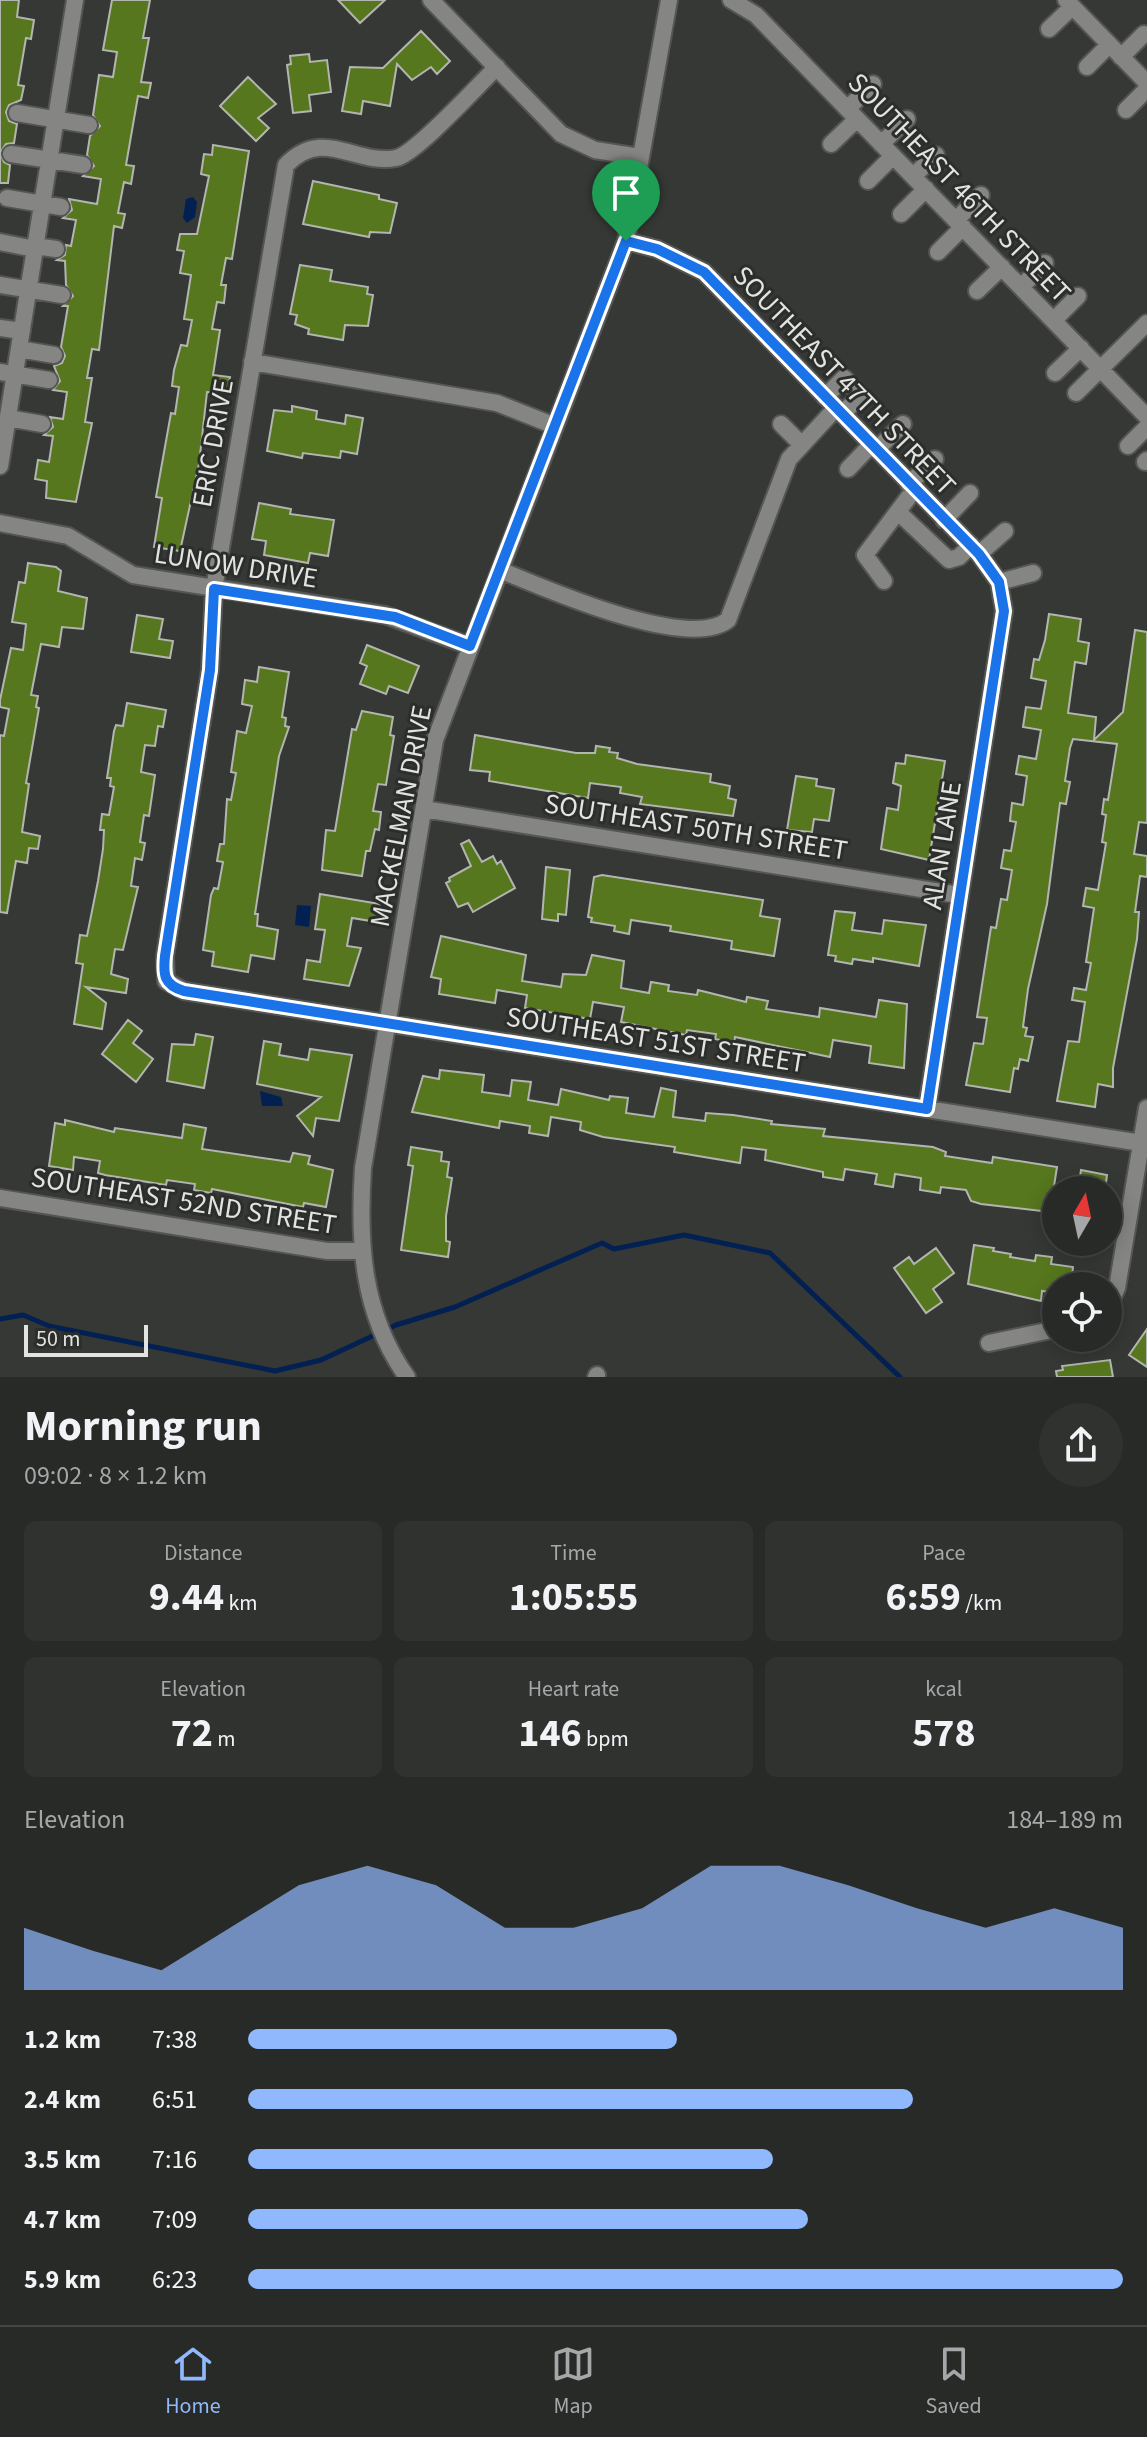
<!DOCTYPE html>
<meta charset="utf-8">
<style>
:root{--surface:#282a28;--page:#303230;--text:#f1f3f6;--muted:#a5a7a8;--line:#444645;--accent:#8fb8fd}
body{margin:0;font-family:"Source Sans 3",sans-serif;background:var(--page);color:var(--text);height:100vh;display:flex;flex-direction:column;font-size:30px;white-space:nowrap}
*{box-sizing:border-box;margin:0}
p{font-size:26px;color:var(--muted)}
.icon{flex:none;width:44px;height:44px;fill:none;stroke:currentColor;stroke-width:2;stroke-linecap:round;stroke-linejoin:round}
.map{position:relative;height:1377px;overflow:hidden}
.sheet{display:flex;flex-direction:column;background:var(--surface);flex:1}
.sheet>*{flex:none}
.needle{width:52px;rotate:9deg}
.fabs{position:absolute;left:1042px;top:1176px;display:grid;gap:16px}
.fabs a{display:grid;place-items:center;width:80px;height:80px;border-radius:50%;background:var(--surface);box-shadow:0 4px 20px #0003,0 0 0 2px var(--line);font-size:40px}
.scale{position:absolute;left:24px;bottom:20px;width:124px;box-sizing:border-box;padding-left:8px;border:4px solid #e3e4e2;border-top:0;font-size:22px;line-height:28px;white-space:nowrap;color:#e3e4e2;-webkit-text-stroke:6px #2c2e2b;paint-order:stroke}
.pin{position:absolute;display:grid;place-items:center;width:68px;height:68px;color:#fff;margin:-82px -34px;border-radius:50% 50% 50% 0;rotate:-45deg;box-shadow:0 0 8px #0007}
.pin .icon{rotate:45deg}
.round{display:grid;place-items:center;flex:none;width:84px;height:84px;border-radius:42px;background:var(--page)}
.overview{display:flex;align-items:center;justify-content:space-between;height:136px;padding:0 24px}
h1{font-size:44px;font-weight:700;line-height:60px}
.stats{display:grid;grid-template-columns:repeat(3,1fr);gap:12px;height:136px;padding:8px 24px}
.stats div{display:grid;align-content:center;border-radius:12px;background:var(--page);text-align:center}
.stats b{font-size:40px;font-weight:700}
.stats small{font-size:22px;font-weight:400}
.stats p{font-size:22px}
.chart{height:224px;padding:16px 24px}
.chart p{display:flex;justify-content:space-between}
.chart svg{width:100%;height:144px;margin-top:8px;fill:var(--accent);opacity:.7}
ul{padding:0 24px;list-style:none;font-size:26px}
li{display:grid;grid-template-columns:128px 96px 1fr;align-items:center;height:60px}
li i{height:20px;border-radius:10px;background:var(--accent)}
.menu{display:flex;justify-content:space-around;align-items:center;height:112px;border-top:2px solid var(--line);background:var(--surface);font-size:22px;color:var(--muted)}
.menu a{display:grid;justify-items:center;gap:4px}
.menu .on{color:var(--accent)}
.map>svg:first-child{display:block}
.water{fill:#032052}
.lines{fill:none;stroke-linecap:round;stroke-linejoin:round}
.stream{stroke:#032052;stroke-width:5}
.building{fill:#56771d;stroke:#b3b5b1;stroke-width:2}
.minor-casing{stroke:#555653;stroke-width:20}
.minor{stroke:#858683;stroke-width:16}
.route-casing{stroke:#fff;stroke-width:16}
.route{stroke:#1a73e8;stroke-width:10}
.labels{text-anchor:middle;stroke-width:6;stroke-linejoin:round;paint-order:stroke}
.street-label{font-size:28px;fill:#e3e4e2;stroke:#2c2e2b}
</style>
<div class="map">
<svg width="1147" height="1377" viewBox="0 0 1147 1377">
<rect width="100%" height="100%" fill="#363835"/>
<!-- water -->
<path class="water" d="M193,197l4,5 -2,15 -8,6 -4,-5 3,-19z
M297,905l14,1 -2,21 -14,-2z
M260,1091l21,6 2,9h-21z"/>
<g class="lines">
<!-- stream -->
<path class="stream" d="M0,1319l23,-4 26,11 226,45 46,-11 75,-35 59,-18 147,-64 12,6 70,-14 86,18 130,124"/>
</g>
<!-- building -->
<path class="building" d="M0,0h19l-2,17 17,3 -3,19 -5,-1 -8,47 6,1 -3,14 -12,5 -3,7 3,9 8,3 -3,19 -8,1 -6,9 4,9 6,3 -2,18h-8z
M112,0h38l-7,38h6l-8,44 10,1 -3,15 -10,-2 -12,69 8,1 -3,18 -7,-2 -6,31 7,1 -3,14 -8,-2 -15,124 -7,-1 -5,29h5l-7,44 7,1 -16,79 -30,-4 1,-17 -12,-2 3,-19 11,2 4,-26 -9,-1 9,-8 -3,-10 13,2 4,-27 -14,-2 7,-9 -6,-15 8,-3 3,-7 -4,-9 7,-41h-5l10,-10 -7,-11 -1,-24 -8,-1 8,-5 1,-10 5,1 5,-26 -13,-2 9,-8 -3,-11 28,5 4,-25 -18,-3 11,-10 -7,-11 3,-19 10,-10 -7,-11 6,-40 14,2 4,-25 -14,-2z
M338,0h47l-25,23z
M421,31l29,30 -13,13 -6,-7 -19,13 -15,-16 -7,42 -27,-5 -2,13 -19,-3 8,-44 33,1z
M309,54l1,8 17,-2 4,32 -22,3 2,16 -18,2 -6,-48 4,-1 -1,-8z
M248,77l28,27 -18,14 11,10 -13,13 -36,-35z
M213,145l36,6 -17,108 -6,-1 -5,27h5l-2,18 -7,-1 -5,27 8,1 -7,45 17,2 -3,16 -20,-1 -8,72 -19,87 -26,-4 8,-49 -6,-1 15,-84 4,1 4,-27 -7,-1 2,-16 7,-25 6,1 5,-26 -8,-1 7,-44 -11,-2 4,-22 -7,-1 3,-16h17l12,-58 -8,-2 3,-20 8,1z
M313,181l66,14v4l18,4 -7,30 -20,-1 -1,5 -66,-13z
M300,265l32,5 -2,11 38,6 -1,7 6,1 -5,31 -23,-1 -2,15 -35,-6 1,-5 -14,-5 2,-9 -7,-1z
M292,406l25,5 -1,8 29,5 1,-9 17,3 -6,36 -16,-3 -1,7 -37,-5 -1,5 -35,-7 7,-41 18,2z
M259,503l32,6 -1,5 44,6 -6,36 -18,-3 -2,10 -44,-8 2,-14 -14,-2z
M28,563l28,4 5,4 -3,20 29,7 -4,31 -21,-2 -3,20 -18,-3 -10,51 7,1 -2,11 3,1 -13,75 3,1 -7,48 18,4 -2,13 -9,-1 -2,15 -11,-2 -9,52 -7,-1v-177l4,1 5,-27 -9,-2v-7l11,-52 12,2 3,-26 -14,-2 7,-40 6,1z
M1049,614l32,5 -3,22 11,2 -3,21 -11,-2 -7,51 28,4 -2,23 29,-28 12,-82 12,2v191l-8,-1 -5,32 13,2v21l-7,-1 -5,36h4l-2,27 -24,129v19l-15,-3 -3,23 -38,-6 11,-60 11,1 6,-40 -13,-2 2,-12 12,2 5,-27 -5,-1 8,-54 -11,-2 3,-18 12,2 8,-47 -4,-1 4,-27 -4,-1 2,-15 4,1 9,-56 -44,-5 -3,9 -5,33 5,1 -4,22 -6,-1 -13,101 -19,85 -5,38 4,1 -2,8 8,1 -5,24 -8,-2 -2,10 -4,-1 -4,24 -44,-7 8,-42 9,1 4,-26 -10,-1 14,-90 5,1 5,-29 6,1 5,-30 -11,-2 3,-18 7,1 5,-29 -6,-1 2,-18 11,2 4,-29 -11,-2 3,-18 17,3 5,-29 -18,-3 3,-20 15,2 5,-28 -15,-3 3,-19 5,1 6,-20z
M137,615l26,4 -4,20 14,2 -3,17 -39,-6z
M367,645l52,21 -11,27 -19,-7 -3,8 -26,-10 7,-18 -7,-3z
M259,667l30,5 -7,45 4,1 -1,8 4,1 -10,29 -24,158h3l-1,12 21,4 -4,29 -23,-4 -3,17 -36,-6 2,-14 -11,-2 8,-55 3,-7 4,1 5,-27 -6,-1 3,-17h4l3,-45 4,1 5,-27 -5,-1 6,-41 9,2 6,-27 -10,-2 3,-24 12,2z
M127,703l39,7 -3,17 -5,-1 -3,20 -10,-1 -4,27 14,3 -6,41 -5,-1 -4,27 5,1 -3,17 -7,-2 -4,28 7,1 -15,63 -8,-1 -4,25 17,5 -2,14 -40,-6 20,16 -4,26 -28,-5 9,-60 -7,-1 4,-28 7,1 11,-55 5,-32 1,-19h-4l2,-16 7,1 5,-28 -4,-1 1,-8h-4l7,-47 2,-6 7,1z
M362,711l31,6 -3,18 4,1 -8,49 -8,-1 -5,27 8,1 -2,18 -4,-1 -5,22h-4l-4,25 -40,-6 4,-40 9,1 17,-102 4,1z
M475,735l101,18h19l1,-7 14,2 -1,4 9,1 -1,5 20,6 74,10 -1,8 20,4 -2,12 8,2 -3,16 -93,-12 2,-7 -22,-4 1,-6 -31,-4 -2,15 -99,-17 1,-9 -20,-2z
M906,755l39,6 -16,99 -48,-11 6,-41 11,2 3,-24 -8,-3 3,-20 9,1z
M796,776l21,3 -1,7 18,3 -5,32 -15,-2 -2,13 -25,-2z
M469,840l13,22 11,-6 4,8 4,-3 14,27 -42,24 -5,-9 -10,4 -12,-24 4,-2 -1,-3 22,-12 -10,-22z
M546,867l24,3 -4,45 -8,-1v7l-16,-2z
M602,875l161,25 -3,16 20,3 -6,37 -43,-7 1,-8 -62,-10 1,-5 -40,-6 -2,14 -15,-3 1,-5 -24,-4 1,-4 -4,-1 6,-40z
M320,894l60,10 -3,18 -25,-4 -5,28 14,2 -12,38 -45,-7 3,-19 13,2 5,-32 -10,-1z
M835,911l20,2 -3,17 30,4 2,-14 42,5 -7,41 -46,-8v4l-20,-3 -1,5 -17,-3 1,-5 -8,-1z
M441,936l85,19 -4,26 39,6 2,-13 23,1 6,-20 32,6 -3,27 28,5 2,-11 18,3 -1,6 29,4 1,-5 48,12 1,-5 21,4 -2,8 53,8 1,-9 56,9 3,-17 28,4 -3,64 -35,-5 2,-17 -38,-6 -3,17 -95,-20 -1,6 -19,-4 1,-5 -29,-4 -1,5 -65,-13 3,-15 -31,-5 -3,17 -65,-11 2,-13 -30,-5 -2,13 -56,-9 2,-15 -10,-2z
M128,1020l14,11 -9,12 20,16 -17,23 -34,-28z
M196,1034l17,3 -9,51 -37,-7 5,-37 22,1z
M264,1041l17,3 -2,11 29,5 2,-11 42,6 -13,66 -23,-3 -3,18 -16,-20 24,-19 -64,-13z
M440,1070l44,5 -2,17 28,4 2,-16 19,2 -3,18 30,5 3,-16 48,11 1,-4 18,2 -2,15 28,4 7,-29 15,3 -3,26 32,4 1,-8 27,2 39,6 -1,3 54,5 -2,7 110,11 13,5 -1,4 47,7 1,-6 64,10 -7,45 -69,-8 -10,-3 -5,-11 -25,-3 -1,6 -20,-3 1,-12 -26,-4 -2,13 -18,-3 2,-10 -32,-5 -2,11 -20,-3v-5l-58,-12 1,-10 -24,-3 -2,16 -66,-11 1,-5 -72,-10 -23,-7 1,-8 -30,-5 -3,19 -19,-3 1,-7 -30,-5 -1,7 -87,-16 11,-36 16,3z
M65,1120l49,12 1,-4 67,10 2,-14 22,4 -4,21 88,13 3,-9 17,3 -2,8 25,6 -7,37 -22,-4 -1,4 -91,-18 -1,4 -17,-3 1,-6 -28,-4 -1,5 -61,-10 -7,-2 2,-12 -26,-4 -1,13 -24,-4 6,-43 10,2z
M411,1147l31,5 -1,9 8,1 -2,15 5,1 -6,38v25l4,1 -2,15 -47,-7 12,-84 -5,-1z
M1081,1170l26,5 -2,15h-27z
M974,1245l20,3 -1,3 18,3 -1,3 25,4 1,-6 16,2 -1,7 22,3 -2,19h-15v7l-14,-2 -1,10 -73,-17z
M936,1248l18,25 -21,16 9,13 -16,11 -32,-45 15,-11 5,7z
M1147,1329v38l-18,-12z
M1110,1360l3,17h-56l-1,-6 7,-1 -1,-4z"/>
<g class="lines">
<!-- minor casing -->
<g class="minor-casing">
<path id="minor" d="M431,0l130,134 34,16 45,7
M731,0l25,15 391,402
M1066,0l81,83
M1049,29l23,-22
M1121,57l23,-23
M497,67c-18,17 -81,87 -101,91 -41,8 -72,-32 -110,7l-72,424 -4,81 -45,286 1,25 18,10 957,152
M1087,67l22,-22
M847,109l26,-25
M1126,110l21,-21
M17,113l72,12
M831,144l26,-25
M881,144l26,-25
M11,154l72,11
M913,176l23,-21
M868,181l25,-25
M7,198l54,9
M901,214l25,-25
M956,220l25,-25
M626,241l31,8 47,23 275,282 20,28 5,29 -77,498
M0,242l35,7
M35,246l21,3
M938,252l25,-25
M0,285l62,10
M1021,287l24,-24
M977,291l25,-24
M1054,320l24,-24
M0,328l22,3
M19,349l35,6
M252,362l245,41 58,23
M0,372l49,8
M1055,373l26,-25
M1076,393l71,-70
M825,397l19,-19 17,17 -19,19
M8,418l34,6
M781,424l20,20
M1128,446l19,-19
M876,450l27,-26
M1145,462l2,-2
M0,466l75,-466
M848,469l23,-24
M909,484l26,-25
M898,512l51,48 10,-3 12,-12
M944,520l26,-27
M0,523l68,13 65,39 252,40 85,31
M979,554l26,-23
M500,570c44,18 188,82 228,50l61,-161 47,-51
M884,581l-19,-26 49,-65
M999,582l34,-9
M424,809l535,86
M0,1198l327,53h34
M1108,1308l9,-20 30,-180
M989,1343l67,-14
M407,1377c-45,-63 -49,-134 -44,-209l72,-428 191,-499 43,-241
M596,1377l1,-2"/>
</g>
<!-- minor -->
<use href="#minor" class="minor"/>
</g>
<g class="lines">
<!-- route casing -->
<g class="route-casing">
<path id="route" d="M626,241l31,8 47,23 275,282 20,28 5,29 -77,498 -743,-118c-20,-6 -21,-16 -19,-35l45,-286 4,-81 181,28 75,29z"/>
</g>
<!-- route -->
<use href="#route" class="route"/>
</g>
<g class="labels">
<!-- street labels -->
<g class="street-label">
<text transform="translate(960 187) rotate(46)" y="10">SOUTHEAST 46TH STREET</text>
<text transform="translate(845 380) rotate(46)" y="10">SOUTHEAST 47TH STREET</text>
<text transform="translate(212 443) rotate(-80)" y="10">ERIC DRIVE</text>
<text transform="translate(236 565) rotate(9)" y="10">LUNOW DRIVE</text>
<text transform="translate(400 816) rotate(-79)" y="10">MACKELMAN DRIVE</text>
<text transform="translate(696 826) rotate(9)" y="10">SOUTHEAST 50TH STREET</text>
<text transform="translate(941 845) rotate(-81)" y="10">ALAN LANE</text>
<text transform="translate(656 1039) rotate(9)" y="10">SOUTHEAST 51ST STREET</text>
<text transform="translate(184 1200) rotate(9)" y="10">SOUTHEAST 52ND STREET</text>
</g>
</g>
</svg>
<div class="fabs">
<a><svg class="needle" viewBox="-14 -14 28 28"><path d="M0-13l5 13h-10z" fill="#e53935"/><path d="M0 13l5-13h-10z" fill="#a5a7a8"/></svg></a>
<a><svg class="icon" aria-label="locate" viewBox="0 0 24 24"><circle cx="12" cy="12" r="6"/><path d="M12 2v4M12 18v4M2 12h4M18 12h4"/></svg></a>
</div>
<div class="scale">50 m</div>
<div class="pin" style="left:626px;top:241px;background:#1e9e55"><svg class="icon" aria-label="arrive" viewBox="0 0 24 24"><path d="M6 21V4h12l-3 4 3 4H6"/></svg></div>
</div>
<section class="sheet">
<div class="overview"><div><h1>Morning run</h1><p>09:02 · 8 × 1.2 km</p></div><a class="round"><svg class="icon" aria-label="share" viewBox="0 0 24 24"><path d="M12 15V3M7 8l5-5 5 5M5 13v7h14v-7"/></svg></a></div>
<div class="stats">
<div><p>Distance</p><b>9.44<small> km</small></b></div>
<div><p>Time</p><b>1:05:55</b></div>
<div><p>Pace</p><b>6:59<small> /km</small></b></div>
</div>
<div class="stats">
<div><p>Elevation</p><b>72<small> m</small></b></div>
<div><p>Heart rate</p><b>146<small> bpm</small></b></div>
<div><p>kcal</p><b>578</b></div>
</div>
<div class="chart"><p><span>Elevation</span>184–189 m</p>
<svg viewBox="0 0 160 44" preserveAspectRatio="none"><path d="M0 44V25L10 32L20 38L30 25L40 12L50 6L60 12L70 25L80 25L90 19L100 6L110 6L120 12L130 19L140 25L150 19L160 25V44z"/></svg>
</div>
<ul>
<li><b>1.2 km</b>7:38<i style="width:49%"></i></li>
<li><b>2.4 km</b>6:51<i style="width:76%"></i></li>
<li><b>3.5 km</b>7:16<i style="width:60%"></i></li>
<li><b>4.7 km</b>7:09<i style="width:64%"></i></li>
<li><b>5.9 km</b>6:23<i style="width:100%"></i></li>
</ul>
</section>
<nav class="menu">
<a class="on"><svg class="icon" aria-label="home" viewBox="0 0 24 24"><path d="M3 11l9-7 9 7M6 9v11h12V9"/></svg>Home</a>
<a><svg class="icon" aria-label="map" viewBox="0 0 24 24"><path d="M3 6l6-2 6 2 6-2v14l-6 2-6-2-6 2zM9 4v14M15 6v14"/></svg>Map</a>
<a><svg class="icon" aria-label="saved" viewBox="0 0 24 24"><path d="M7 4h10v16l-5-4-5 4z"/></svg>Saved</a>
</nav>
